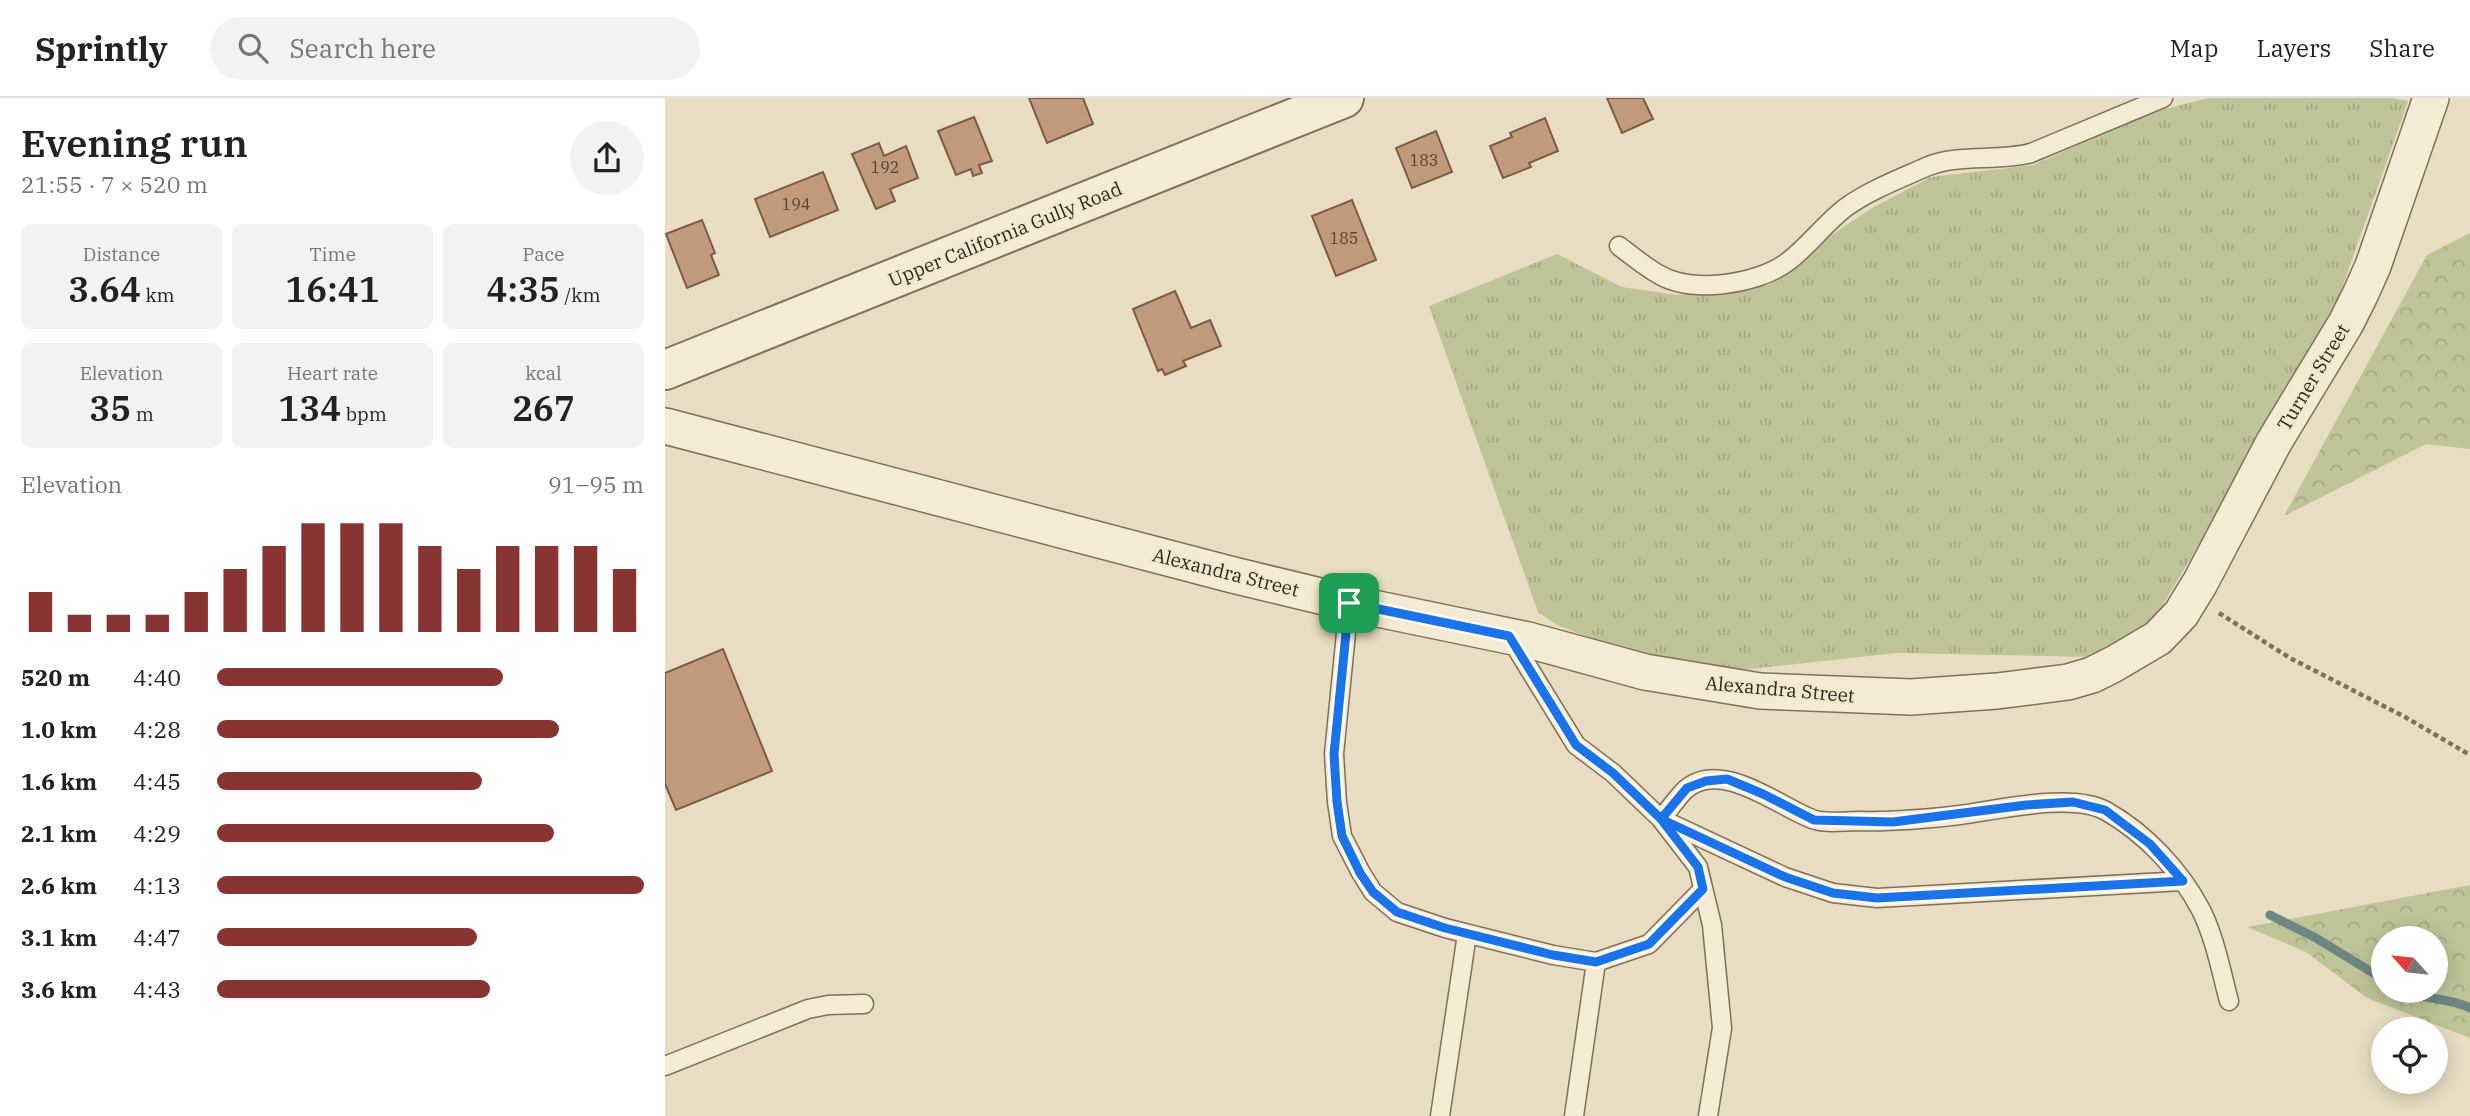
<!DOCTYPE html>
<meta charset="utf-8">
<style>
:root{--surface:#fff;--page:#f2f2f2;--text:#222;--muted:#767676;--line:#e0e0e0;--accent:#873433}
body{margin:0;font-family:"IBM Plex Serif",serif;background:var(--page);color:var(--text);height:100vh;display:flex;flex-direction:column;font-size:26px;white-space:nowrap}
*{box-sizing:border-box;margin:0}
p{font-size:23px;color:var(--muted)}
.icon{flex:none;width:38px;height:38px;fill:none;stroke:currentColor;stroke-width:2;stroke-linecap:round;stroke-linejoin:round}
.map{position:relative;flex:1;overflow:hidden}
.side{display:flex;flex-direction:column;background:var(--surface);width:665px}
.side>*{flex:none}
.needle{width:46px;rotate:297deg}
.controls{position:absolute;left:1706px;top:828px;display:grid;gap:14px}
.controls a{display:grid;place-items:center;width:77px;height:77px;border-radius:50%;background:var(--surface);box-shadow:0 4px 18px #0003;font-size:35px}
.pin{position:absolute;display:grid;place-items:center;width:60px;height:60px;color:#fff;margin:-30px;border-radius:14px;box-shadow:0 4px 10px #0006}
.round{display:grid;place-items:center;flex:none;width:74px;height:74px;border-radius:37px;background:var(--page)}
.head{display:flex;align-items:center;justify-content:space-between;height:119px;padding:0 21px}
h1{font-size:38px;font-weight:600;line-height:52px}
.stats{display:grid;grid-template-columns:repeat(3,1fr);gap:10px;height:119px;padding:7px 21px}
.stats div{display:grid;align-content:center;border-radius:10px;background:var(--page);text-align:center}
.stats b{font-size:35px;font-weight:600}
.stats small{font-size:19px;font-weight:400}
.stats p{font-size:19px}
.chart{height:196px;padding:14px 21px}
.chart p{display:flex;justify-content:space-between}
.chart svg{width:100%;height:126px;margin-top:7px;stroke:var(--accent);stroke-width:6}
ul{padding:0 21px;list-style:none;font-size:23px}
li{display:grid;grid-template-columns:112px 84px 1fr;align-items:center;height:52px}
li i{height:18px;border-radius:9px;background:var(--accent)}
header{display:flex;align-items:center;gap:42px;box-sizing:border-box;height:98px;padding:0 35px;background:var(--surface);border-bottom:2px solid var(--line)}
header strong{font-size:33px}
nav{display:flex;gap:38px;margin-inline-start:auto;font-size:24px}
.search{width:490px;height:63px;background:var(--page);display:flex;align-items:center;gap:18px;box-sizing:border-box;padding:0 24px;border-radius:38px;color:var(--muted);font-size:26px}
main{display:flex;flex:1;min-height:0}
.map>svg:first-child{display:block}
.grass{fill:url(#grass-tufts)}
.forest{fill:url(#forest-crowns);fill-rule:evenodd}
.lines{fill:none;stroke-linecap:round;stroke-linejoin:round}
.stream{stroke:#6c8781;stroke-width:9}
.building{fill:#c19a7c;stroke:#7b5b44;stroke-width:2}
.service-casing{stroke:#7f6f5b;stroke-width:21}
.minor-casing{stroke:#7f6f5b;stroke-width:38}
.tertiary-casing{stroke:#7f6f5b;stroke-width:42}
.path{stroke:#7f6f5b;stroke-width:4.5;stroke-dasharray:5 3.5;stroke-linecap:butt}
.service{stroke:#f4ebd4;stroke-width:18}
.minor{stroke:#f4ebd4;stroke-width:35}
.tertiary{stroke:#f4ebd4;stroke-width:38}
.route-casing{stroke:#fff;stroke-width:14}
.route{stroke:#1a73e8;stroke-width:9}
.labels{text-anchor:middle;stroke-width:5;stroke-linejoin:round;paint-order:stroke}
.number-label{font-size:16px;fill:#554436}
.street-label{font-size:19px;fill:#31271e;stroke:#f0e8d0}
</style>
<header>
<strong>Sprintly</strong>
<div class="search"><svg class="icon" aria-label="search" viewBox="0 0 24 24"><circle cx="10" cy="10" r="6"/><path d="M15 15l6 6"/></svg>Search here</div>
<nav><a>Map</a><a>Layers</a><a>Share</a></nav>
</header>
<main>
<section class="side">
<div class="head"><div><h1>Evening run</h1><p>21:55 · 7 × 520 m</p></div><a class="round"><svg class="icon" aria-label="share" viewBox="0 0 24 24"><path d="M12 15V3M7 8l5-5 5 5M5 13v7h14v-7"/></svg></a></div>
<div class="stats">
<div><p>Distance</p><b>3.64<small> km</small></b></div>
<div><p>Time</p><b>16:41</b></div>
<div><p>Pace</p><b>4:35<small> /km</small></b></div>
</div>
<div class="stats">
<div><p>Elevation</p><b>35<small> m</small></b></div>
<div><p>Heart rate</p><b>134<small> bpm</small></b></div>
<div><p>kcal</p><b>267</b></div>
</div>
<div class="chart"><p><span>Elevation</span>91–95 m</p>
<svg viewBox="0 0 160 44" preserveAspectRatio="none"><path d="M5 44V30M15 44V38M25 44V38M35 44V38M45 44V30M55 44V22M65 44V14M75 44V6M85 44V6M95 44V6M105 44V14M115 44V22M125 44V14M135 44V14M145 44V14M155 44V22"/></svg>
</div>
<ul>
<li><b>520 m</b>4:40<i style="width:67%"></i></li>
<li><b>1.0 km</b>4:28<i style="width:80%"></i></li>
<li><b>1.6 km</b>4:45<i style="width:62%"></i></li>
<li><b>2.1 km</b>4:29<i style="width:79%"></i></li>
<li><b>2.6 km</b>4:13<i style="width:100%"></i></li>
<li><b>3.1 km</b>4:47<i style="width:61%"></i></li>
<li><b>3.6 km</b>4:43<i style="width:64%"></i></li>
</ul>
</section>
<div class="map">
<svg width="1805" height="1018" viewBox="0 0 1805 1018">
<defs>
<pattern id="grass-tufts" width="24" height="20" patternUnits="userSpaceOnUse" patternTransform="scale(1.75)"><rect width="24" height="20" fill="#bec497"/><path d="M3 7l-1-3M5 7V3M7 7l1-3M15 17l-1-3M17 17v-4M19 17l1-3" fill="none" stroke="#a4a882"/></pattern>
<pattern id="forest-crowns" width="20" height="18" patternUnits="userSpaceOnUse" patternTransform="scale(1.75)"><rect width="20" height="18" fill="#bec497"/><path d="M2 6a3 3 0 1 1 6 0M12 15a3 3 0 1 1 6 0" fill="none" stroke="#a4a882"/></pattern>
</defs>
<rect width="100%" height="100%" fill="#e8ddc2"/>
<!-- grass -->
<path class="grass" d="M1543,0h183l17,3 -73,207 -120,210 -62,103 -62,36 -194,-4 -165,18 -103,-18 -72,-28 -19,-13 -109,-306 128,-52 65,33 55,8 92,-10 52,-43 51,-34 59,-31 102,-12 121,-53z"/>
<!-- forest -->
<path class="forest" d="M1805,135v216l-44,-5 -142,72 143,-261z
M1805,787v153l-103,-40 -61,-46 -59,-25zM1718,840h53v52h-53z"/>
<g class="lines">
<!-- stream -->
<path class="stream" d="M1605,817l46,23 67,41
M1738,892c22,11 46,7 67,18"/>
</g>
<!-- building -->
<path class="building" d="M364,0h54l10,26 -46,19z
M942,0h36l10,21 -31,14z
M309,19l18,44 -13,4 3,8 -9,3 -2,-7 -15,6 -18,-44z
M880,20l13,33 -29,12 2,4 -28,11 -13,-32 22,-9 -2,-4z
M771,33l16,41 -40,16 -16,-40z
M214,45l5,13 22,-10 12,32 -28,11 5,12 -19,8 -24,-55z
M158,74l15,38 -68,27 -15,-38z
M687,102l24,60 -40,16 -24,-60z
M37,122l13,33 -4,2 8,20 -32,13 -21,-54z
M510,193l16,37 19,-8 11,26 -38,15 3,5 -21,9 -3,-6 -4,2 -25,-62z
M58,551l49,122 -96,39 -11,-26v-111z"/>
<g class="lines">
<!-- service casing -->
<g class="service-casing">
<path id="service" d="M954,148c12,9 25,20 39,28 33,20 97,11 128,-11 21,-15 37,-38 59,-55 23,-17 54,-29 81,-41 33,-14 71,-5 105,-14l132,-55
M684,505l-15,151 3,48 5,34 19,37 12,19 24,20 48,16 108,27 43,7 53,-18 54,-55
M844,538l67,109 37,28 48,46 37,48 14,58 10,103 -14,88
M1518,783l-306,17 -44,-5 -48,-16 -124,-58c8,-9 15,-20 24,-29 35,-32 93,16 127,29 13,5 33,2 47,2 34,1 67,-2 101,-6 38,-5 112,-23 146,-4 39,22 74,59 95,99 14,28 20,61 28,91
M0,968l143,-57 20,-4 36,-1
M775,1018l27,-182
M909,1018l22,-154"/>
</g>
<!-- minor casing -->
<g class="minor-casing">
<path id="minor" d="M0,328l564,148 120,29 179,37 117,32 115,19 151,6 86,-6 71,-9 24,-7 22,-11 44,-26 23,-24 19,-31 74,-141 72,-119 14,-28 13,-29 58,-168"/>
</g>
<!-- tertiary casing -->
<g class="tertiary-casing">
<path id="tertiary" d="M0,272l679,-272"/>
</g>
<!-- path -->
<path class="path" d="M1554,515l71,45 115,59 65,38"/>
<!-- service -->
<use href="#service" class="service"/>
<!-- minor -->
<use href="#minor" class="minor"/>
<!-- tertiary -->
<use href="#tertiary" class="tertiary"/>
</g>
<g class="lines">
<!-- route casing -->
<g class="route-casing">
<path id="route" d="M684,505l-15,151 3,48 5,34 18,37 13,19 24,20 48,16 108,27 43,7 53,-18 54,-55 -5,-22 -37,-48 124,58 48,16 44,5 306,-17 -33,-37 -45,-34 -32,-8 -47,3 -133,17 -79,-2 -51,-26 -36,-15 -21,2 -19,7 -26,31 -48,-46 -37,-28 -67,-109 -160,-33"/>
</g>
<!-- route -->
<use href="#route" class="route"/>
</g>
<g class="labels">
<!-- number labels -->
<g class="number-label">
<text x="759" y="68">183</text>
<text x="220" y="75">192</text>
<text x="131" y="112">194</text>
<text x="679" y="146">185</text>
</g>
<!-- street labels -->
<g class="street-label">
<text transform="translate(340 136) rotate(-22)" y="7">Upper California Gully Road</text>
<text transform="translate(1648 279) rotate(-59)" y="7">Turner Street</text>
<text transform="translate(561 474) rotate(14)" y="7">Alexandra Street</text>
<text transform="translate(1115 591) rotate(5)" y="7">Alexandra Street</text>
</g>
</g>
</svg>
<div class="controls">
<a><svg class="needle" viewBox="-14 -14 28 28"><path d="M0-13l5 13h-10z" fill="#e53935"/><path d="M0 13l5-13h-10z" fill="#767676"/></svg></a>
<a><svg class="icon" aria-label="locate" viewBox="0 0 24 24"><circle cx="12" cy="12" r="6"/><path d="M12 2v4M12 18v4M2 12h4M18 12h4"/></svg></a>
</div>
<div class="pin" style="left:684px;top:505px;background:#1e9e55"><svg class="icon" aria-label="arrive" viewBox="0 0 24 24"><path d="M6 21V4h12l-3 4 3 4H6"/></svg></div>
</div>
</main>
